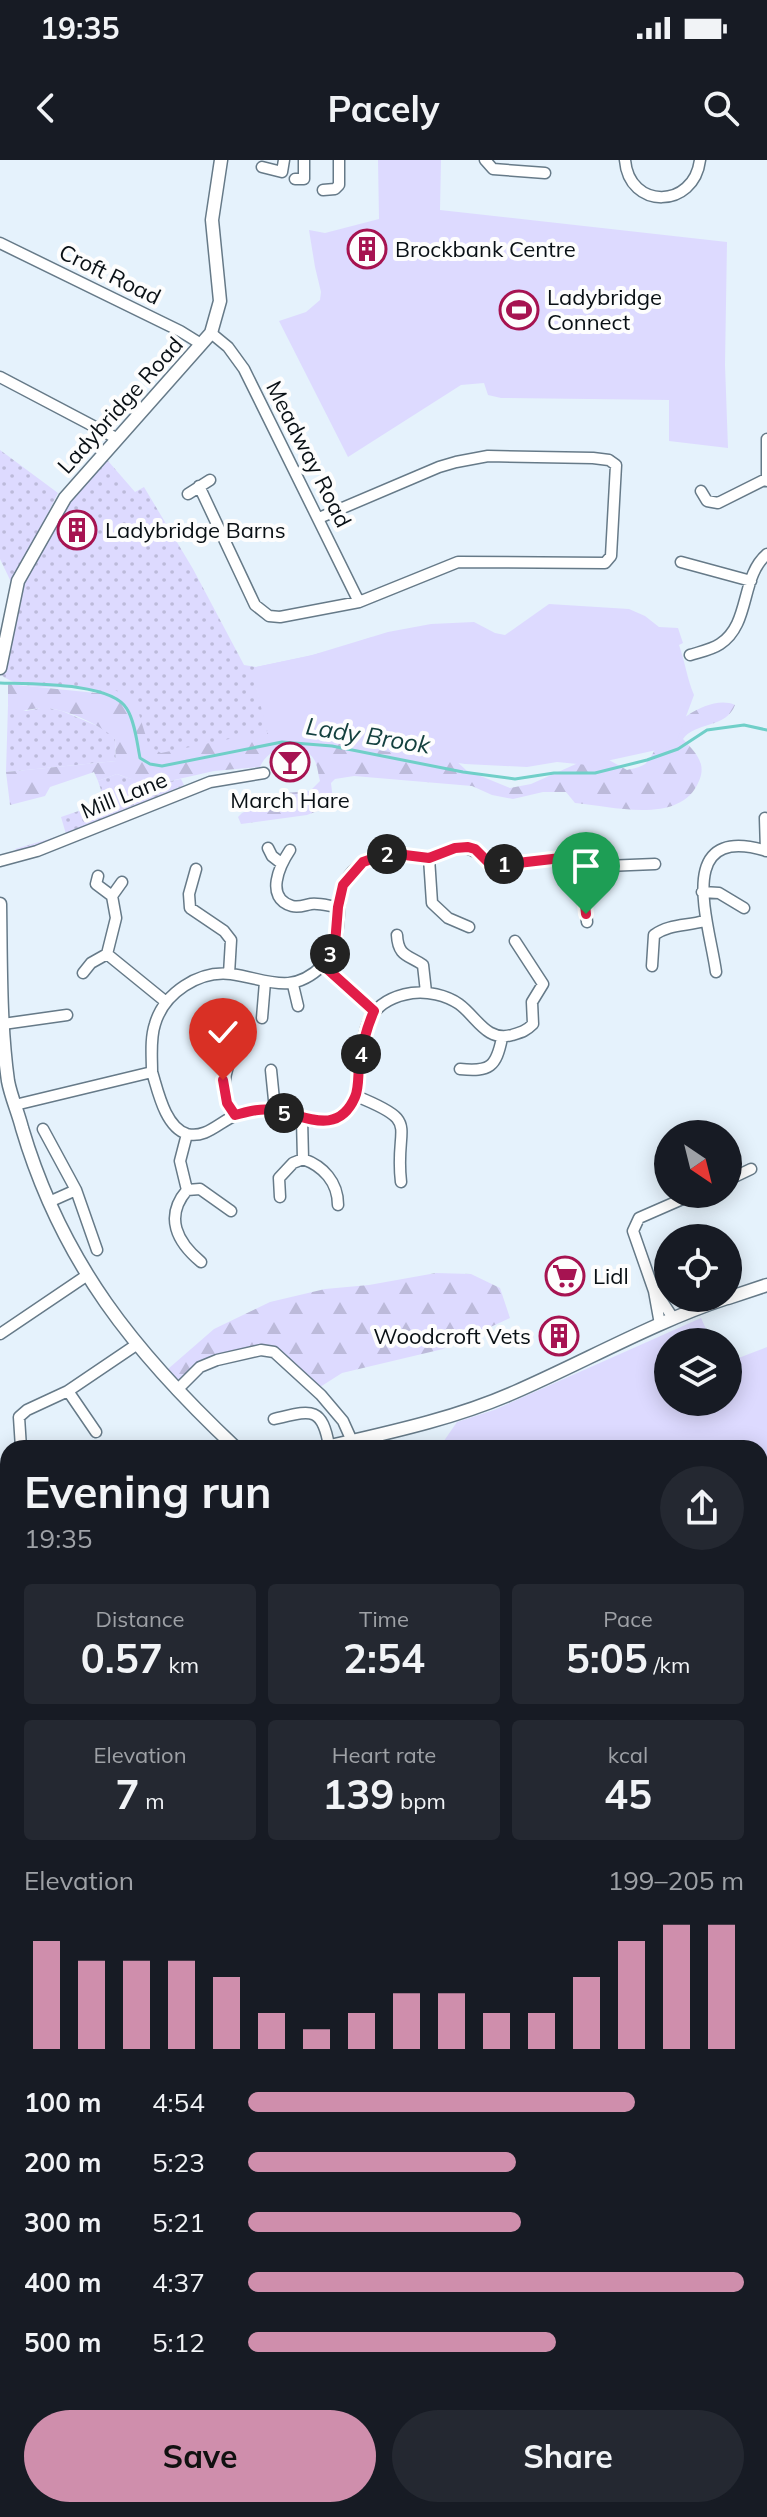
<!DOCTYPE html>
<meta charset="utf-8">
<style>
:root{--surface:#171b24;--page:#242831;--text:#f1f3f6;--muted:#9ea1a6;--accent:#cf8eac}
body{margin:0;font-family:Mulish,sans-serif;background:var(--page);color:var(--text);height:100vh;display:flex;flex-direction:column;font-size:30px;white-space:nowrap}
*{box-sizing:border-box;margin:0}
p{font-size:26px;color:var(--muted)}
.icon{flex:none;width:44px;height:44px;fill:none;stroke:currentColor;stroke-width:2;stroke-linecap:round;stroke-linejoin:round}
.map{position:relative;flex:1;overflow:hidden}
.drawer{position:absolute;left:0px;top:1280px;width:768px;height:1078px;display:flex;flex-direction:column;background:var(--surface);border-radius:24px 24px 0 0;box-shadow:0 4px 20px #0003}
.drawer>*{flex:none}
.needle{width:52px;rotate:145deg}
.tools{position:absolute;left:654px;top:960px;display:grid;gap:16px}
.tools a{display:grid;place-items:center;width:88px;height:88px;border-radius:50%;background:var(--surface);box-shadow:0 4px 20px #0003;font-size:40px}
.pin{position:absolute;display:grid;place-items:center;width:68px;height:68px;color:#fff;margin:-82px -34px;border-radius:50% 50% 50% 0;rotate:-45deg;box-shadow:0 0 8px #0007}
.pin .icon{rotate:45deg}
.km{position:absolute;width:40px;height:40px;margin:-20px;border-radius:50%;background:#222;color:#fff;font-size:22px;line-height:40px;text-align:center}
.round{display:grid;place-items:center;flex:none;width:84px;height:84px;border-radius:42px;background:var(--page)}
.overview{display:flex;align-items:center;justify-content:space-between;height:136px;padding:0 24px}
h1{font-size:44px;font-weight:700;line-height:60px}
.metrics{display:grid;grid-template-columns:repeat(3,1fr);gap:12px;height:136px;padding:8px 24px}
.metrics div{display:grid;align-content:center;border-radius:8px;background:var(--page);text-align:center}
.metrics b{font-size:40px;font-weight:700}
.metrics small{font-size:22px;font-weight:400}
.metrics p{font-size:22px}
.chart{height:224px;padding:16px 24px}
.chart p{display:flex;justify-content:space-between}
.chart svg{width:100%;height:144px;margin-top:8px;stroke:var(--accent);stroke-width:6}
.primary-button{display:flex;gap:16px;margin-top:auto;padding:16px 24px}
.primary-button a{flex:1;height:92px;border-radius:48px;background:var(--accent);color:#111;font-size:32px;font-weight:700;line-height:92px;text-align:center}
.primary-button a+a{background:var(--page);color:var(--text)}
ul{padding:0 24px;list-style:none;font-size:26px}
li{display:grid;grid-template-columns:128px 96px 1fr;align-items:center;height:60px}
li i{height:20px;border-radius:10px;background:var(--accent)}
.status{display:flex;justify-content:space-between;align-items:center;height:56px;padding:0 40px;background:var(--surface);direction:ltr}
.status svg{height:22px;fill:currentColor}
header{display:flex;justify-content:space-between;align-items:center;height:104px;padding:0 24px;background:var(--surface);font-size:36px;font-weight:700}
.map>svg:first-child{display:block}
.grass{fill:url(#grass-dots)}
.forest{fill:url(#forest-firs)}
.green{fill:#dddaff}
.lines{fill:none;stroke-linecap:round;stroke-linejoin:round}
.stream{stroke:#70cfc8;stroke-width:3}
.minor-casing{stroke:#667a88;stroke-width:13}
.tertiary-casing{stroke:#667a88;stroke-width:15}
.minor{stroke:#fff;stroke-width:10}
.tertiary{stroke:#fff;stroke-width:12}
.rail{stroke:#454d54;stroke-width:3;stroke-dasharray:10 10;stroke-linecap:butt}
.route-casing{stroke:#fff;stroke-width:16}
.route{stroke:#e11d48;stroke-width:10}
.labels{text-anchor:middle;stroke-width:8;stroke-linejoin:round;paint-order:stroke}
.poi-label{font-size:22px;fill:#091015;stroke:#fdfdfd;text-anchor:start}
.street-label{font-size:22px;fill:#091015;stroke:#fdfdfd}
.water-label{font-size:24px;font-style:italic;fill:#13403e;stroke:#fdfdfd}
</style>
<div class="status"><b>19:35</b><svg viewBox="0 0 49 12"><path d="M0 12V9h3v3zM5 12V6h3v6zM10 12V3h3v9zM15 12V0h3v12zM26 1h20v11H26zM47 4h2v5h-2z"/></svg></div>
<header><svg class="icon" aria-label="back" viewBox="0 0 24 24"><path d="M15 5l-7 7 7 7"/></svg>Pacely<svg class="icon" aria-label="search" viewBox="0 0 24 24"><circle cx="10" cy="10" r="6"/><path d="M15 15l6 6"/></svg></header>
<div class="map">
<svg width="767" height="2357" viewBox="0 0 767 2357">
<defs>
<pattern id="grass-dots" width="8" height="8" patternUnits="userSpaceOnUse" patternTransform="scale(2)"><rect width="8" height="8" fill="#dddaff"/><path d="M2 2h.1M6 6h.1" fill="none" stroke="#bcbada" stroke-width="1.8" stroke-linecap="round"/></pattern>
<pattern id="forest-firs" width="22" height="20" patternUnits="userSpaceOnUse" patternTransform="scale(2)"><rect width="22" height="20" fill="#dddaff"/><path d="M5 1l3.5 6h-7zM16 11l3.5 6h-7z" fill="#bcbada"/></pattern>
</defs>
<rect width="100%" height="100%" fill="#e5f2fc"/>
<!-- grass -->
<path class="grass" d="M0,290l58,43 -46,91 -12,-25z
M102,294l33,38 9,-5 49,82 51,96 12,2v20l13,44 -119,33 -32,-66c-8,-2 -16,-6 -24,-8 -29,-6 -70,4 -94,-16l18,-93 32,-58z
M8,545l18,6 19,-4 17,4 45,19 8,9 1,22 -110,11z
M117,614c22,9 41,10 64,5l3,6 -128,55 -38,12 -3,-3 51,-15 -5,-17 44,-15 -7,-21z
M0,1874l8,1v119h-3l-5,-14z
M760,2052l7,3v242h-7z"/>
<!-- forest -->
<path class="forest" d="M372,477l80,120 14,13 44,18 21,-4 45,-20 33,-4 18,10c5,-1 14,-3 18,-6 7,-6 10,-16 14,-22 14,-20 52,-48 76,-37 -8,23 -40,17 -52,34 12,13 24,24 16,42 -18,45 -88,25 -124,22l-9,-11h-23l-30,7 -21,-4 -20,-9 -118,-10 -19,3 -4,4 2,17 -8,8 -18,7 -66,9 -3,-7 4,-4 42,-20 26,-2 10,-10c-2,-6 -2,-14 -5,-20 -13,-23 -47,-15 -55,6l-46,4 -53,12 -16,1 -28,-10 -19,7 -4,-9 -44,15 -5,9 -35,9 -4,-33 110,-11 -1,-22c-13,-14 -53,-32 -72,-31 -10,0 -18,3 -27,3l-8,-6v-21l88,9 19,-3 14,7 9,14 11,35 12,7 107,-22 -12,-44v-20l75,-16z
M436,1113l35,1 29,14 10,30 -67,31 -101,24 -22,14 -46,-40 -60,10 -35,25 -11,-13 46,-40 56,-27 55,-13 44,-4z"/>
<!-- green -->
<path class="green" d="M378,0h63l-1,50 287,32 -2,123 3,83 -59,-7v-41l-168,-2 -13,-3 -4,-12 -23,2 -113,72 -69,-136 27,-9 14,-12 1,-8 -6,-25 -6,-37 16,3 54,-14z
M549,444l80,5 16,7 14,11 19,1 5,15 -4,2c6,17 8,33 15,50l-19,51 -87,19 -31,-3 -30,5 -62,-3 -132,-21 -62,2 -15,-58v-20l53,-11 79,-24 43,-8 43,-2 21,11 10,2z
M701,1158l11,24h-44v60h60v-40l39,-15v180l-7,2v-81h-321l18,-26 37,-12z"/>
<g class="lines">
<!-- stream -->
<path class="stream" d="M0,523c29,1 112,-1 127,26 8,13 10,34 13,49l10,6 12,2 120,-24 50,4 131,26 52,7 39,-6h41l52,-13 31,-11 29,-19 37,-5 23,5"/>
<!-- minor casing -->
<g class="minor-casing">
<path id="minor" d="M485,0l8,9 52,4
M625,0c4,50 69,49 75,0
M262,7l20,5 2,-12
M295,19h9v-19
M323,30l12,-1 4,-4v-25
M0,83l180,88 21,13
M211,173l17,14 16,22 115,233
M0,217l116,61
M767,279v42
M199,326l56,119 14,11 11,1 79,-15 99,-40 147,1 6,-7 5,-91 -7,-5 -16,-2 -105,-2 -32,6 -17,5 -120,51
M701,331l6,10 11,2 48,-24
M188,334l22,-14
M681,402l70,19
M690,495c9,-3 21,-5 30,-11 31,-20 20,-67 47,-90
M765,658l1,33
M268,688l4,8 9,7
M290,690c-10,15 -26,48 2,56 7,2 13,-1 19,-2 9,-1 18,2 27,3
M429,698l3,45 16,15 21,9
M0,701l37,-10 173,-69 54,-9
M581,707l74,-3
M196,709l-7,25 1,14 34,23 7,9 -2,34
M98,716l-2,8 16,12
M122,722l-10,14 4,22 -9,36 59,48
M702,732l17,1 25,15
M397,775c1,22 12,20 26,30l3,27
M324,806l50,45
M652,806l2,-31c15,-11 33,-9 50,-14
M716,812c-7,-50 -43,-149 51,-121
M83,813l8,-10 16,-9
M293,825l5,21
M262,858l3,-36
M3,864l64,-9
M230,901c-8,21 -8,35 5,54
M460,909c30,3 36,-2 42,-31
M271,910l4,40
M152,912c6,19 13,55 35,62 20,5 34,-14 50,-19 7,-3 16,-5 24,-5 24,-2 60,24 82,4 36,-34 -7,-109 69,-121 15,-2 34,2 47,11 18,13 27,38 53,31 10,-3 14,-4 21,-11l-1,-22 11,-18 -28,-43
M356,936c67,27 38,27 45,86
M15,945l137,-33c0,-16 -2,-33 3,-48 9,-31 44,-54 76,-50 36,5 60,22 91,-8 35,-31 -9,-94 63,-112 14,-4 29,5 43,4 5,-1 12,-5 17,-6 22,-9 31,-2 47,14l69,-8 20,9 6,55
M302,959l1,40c20,7 35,23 35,46
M43,969l33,61
M187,974l-7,27 7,29c-23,27 -10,52 14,72
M728,1020l23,-11
M187,1030l13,-1 31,22
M280,1037l-1,-19 14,-15 10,-4
M49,1042l27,-12 21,60
M656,1132l17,26
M660,1164l-6,-33 -21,-60 6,-13 55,-24
M0,1174l86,-58
M177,1230l23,-23 17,-7 44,-10 13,2 47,43 22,26 9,20
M68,1231l28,41
M274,1259c35,-8 48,-15 55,27
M21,1288l-2,-31 8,-7 41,-19 68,-46
M760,1617l7,-12
M760,1784l7,-7
M22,2350v7
M167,2350l12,7
M321,2350l7,7
M439,2350l5,7
M652,2350l12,7
M545,2353l7,-3
M497,2355l7,-5
M226,2357l4,-7
M688,2357l5,-7"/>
</g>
<!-- tertiary casing -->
<g class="tertiary-casing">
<path id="tertiary" d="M0,508l18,-87 47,-83 146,-165 9,-32 -8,-81 9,-60
M0,744c1,58 0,120 8,177 3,16 10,31 14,47 40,135 113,225 214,320
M728,1138l39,-13
M322,1288c65,-15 132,-29 193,-56 71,-31 139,-70 212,-94
M0,1471l8,-6
M760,1572l7,3"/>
</g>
<!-- minor -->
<use href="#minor" class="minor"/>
<!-- tertiary -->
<use href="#tertiary" class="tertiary"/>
<!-- rail -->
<path class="rail" d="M0,1863l8,1
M760,2042l7,3"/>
</g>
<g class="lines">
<!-- route casing -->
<g class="route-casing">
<path id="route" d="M223,920l4,23 8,12c12,-3 24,-7 37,-5 29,3 65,29 83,-13 4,-9 3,-22 4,-32 3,-19 7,-36 15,-54l-50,-45 11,-22 3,-37 5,-22 20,-23 26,-9 40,5 26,-10 13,-1 7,2 17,17 69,-8 20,9 5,47"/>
</g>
<!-- route -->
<use href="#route" class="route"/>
</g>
<!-- icons -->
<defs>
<g id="building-ring" transform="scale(2)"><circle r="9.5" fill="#fdfdfd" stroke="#a61351" stroke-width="1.5"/><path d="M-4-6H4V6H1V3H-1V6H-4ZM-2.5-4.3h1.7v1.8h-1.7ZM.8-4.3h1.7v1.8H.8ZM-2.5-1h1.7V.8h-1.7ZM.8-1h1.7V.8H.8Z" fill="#a61351"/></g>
<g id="stadium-ring" transform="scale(2)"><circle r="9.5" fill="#fdfdfd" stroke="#a61351" stroke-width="1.5"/><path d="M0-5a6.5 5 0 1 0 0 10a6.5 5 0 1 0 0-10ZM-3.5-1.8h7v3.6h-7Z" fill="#a61351"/></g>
<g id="bar-ring" transform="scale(2)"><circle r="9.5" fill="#fdfdfd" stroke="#a61351" stroke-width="1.5"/><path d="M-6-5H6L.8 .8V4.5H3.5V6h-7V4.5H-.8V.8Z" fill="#a61351"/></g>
<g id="supermarket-ring" transform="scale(2)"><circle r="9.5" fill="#fdfdfd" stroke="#a61351" stroke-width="1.5"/><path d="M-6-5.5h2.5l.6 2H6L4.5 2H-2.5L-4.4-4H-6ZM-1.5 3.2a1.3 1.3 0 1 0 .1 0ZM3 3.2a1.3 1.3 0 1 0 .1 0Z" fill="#a61351"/></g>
</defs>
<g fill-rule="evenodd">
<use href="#building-ring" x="367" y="89"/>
<use href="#stadium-ring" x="519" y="150"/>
<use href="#building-ring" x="77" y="370"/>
<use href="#bar-ring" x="290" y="602"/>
<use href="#supermarket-ring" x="565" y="1116"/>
<use href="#building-ring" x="559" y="1176"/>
</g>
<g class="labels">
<!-- poi labels -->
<g class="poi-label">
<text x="395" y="97">Brockbank Centre</text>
<text x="547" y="145">Ladybridge<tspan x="547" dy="25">Connect</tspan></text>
<text x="105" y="378">Ladybridge Barns</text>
<text x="290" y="648" text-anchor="middle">March Hare</text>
<text x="593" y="1124">Lidl</text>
<text x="531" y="1184" text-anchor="end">Woodcroft Vets</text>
</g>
<!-- street labels -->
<g class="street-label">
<text transform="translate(110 114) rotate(26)" y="8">Croft Road</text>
<text transform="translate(120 245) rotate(-48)" y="8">Ladybridge Road</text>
<text transform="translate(309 294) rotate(63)" y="8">Meadway Road</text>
<text transform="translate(124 635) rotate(-22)" y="8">Mill Lane</text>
</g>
<!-- water labels -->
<g class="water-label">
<text transform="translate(368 576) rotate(9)" y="8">Lady Brook</text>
</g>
</g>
</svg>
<div class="tools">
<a><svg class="needle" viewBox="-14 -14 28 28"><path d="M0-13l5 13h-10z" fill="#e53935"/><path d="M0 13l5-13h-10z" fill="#9ea1a6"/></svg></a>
<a><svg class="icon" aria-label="locate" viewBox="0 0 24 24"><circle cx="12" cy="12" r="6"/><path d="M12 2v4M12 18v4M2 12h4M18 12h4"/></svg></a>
<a><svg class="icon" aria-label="layers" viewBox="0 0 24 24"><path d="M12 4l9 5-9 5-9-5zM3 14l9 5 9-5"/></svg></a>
</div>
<div class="pin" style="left:586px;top:754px;background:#1e9e55"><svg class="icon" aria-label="arrive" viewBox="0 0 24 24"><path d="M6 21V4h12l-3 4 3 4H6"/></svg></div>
<div class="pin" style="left:223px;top:920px;background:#d93025"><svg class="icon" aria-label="check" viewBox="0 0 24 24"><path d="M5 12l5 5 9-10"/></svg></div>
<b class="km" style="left:504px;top:704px">1</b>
<b class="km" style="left:387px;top:694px">2</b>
<b class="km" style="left:330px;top:794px">3</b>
<b class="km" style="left:361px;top:894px">4</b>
<b class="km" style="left:284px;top:953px">5</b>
<section class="drawer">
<div class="overview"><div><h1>Evening run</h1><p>19:35</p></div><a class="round"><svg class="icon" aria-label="share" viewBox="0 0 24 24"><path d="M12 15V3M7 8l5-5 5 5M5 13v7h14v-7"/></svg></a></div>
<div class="metrics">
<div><p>Distance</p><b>0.57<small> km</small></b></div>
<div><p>Time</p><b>2:54</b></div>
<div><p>Pace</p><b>5:05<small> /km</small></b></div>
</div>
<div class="metrics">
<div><p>Elevation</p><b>7<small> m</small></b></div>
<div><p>Heart rate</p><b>139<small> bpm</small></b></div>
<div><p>kcal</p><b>45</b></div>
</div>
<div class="chart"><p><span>Elevation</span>199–205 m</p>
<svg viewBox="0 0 160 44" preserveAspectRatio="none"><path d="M5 44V11M15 44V17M25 44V17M35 44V17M45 44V22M55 44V33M65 44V38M75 44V33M85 44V27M95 44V27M105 44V33M115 44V33M125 44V22M135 44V11M145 44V6M155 44V6"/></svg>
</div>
<ul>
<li><b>100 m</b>4:54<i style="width:78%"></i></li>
<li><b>200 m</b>5:23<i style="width:54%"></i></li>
<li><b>300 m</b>5:21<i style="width:55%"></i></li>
<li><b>400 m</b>4:37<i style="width:100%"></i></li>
<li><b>500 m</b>5:12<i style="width:62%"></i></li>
</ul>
<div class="primary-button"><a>Save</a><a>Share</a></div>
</section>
</div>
